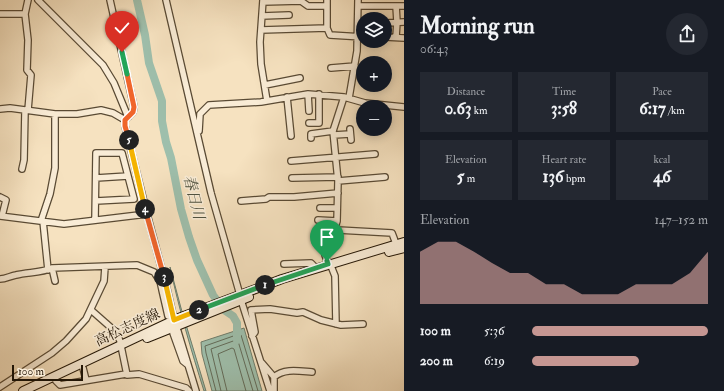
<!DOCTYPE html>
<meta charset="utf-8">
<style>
:root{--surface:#171b24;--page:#242831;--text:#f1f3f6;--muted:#9ea1a6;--accent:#c59692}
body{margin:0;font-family:"IM FELL Double Pica","Noto Serif JP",serif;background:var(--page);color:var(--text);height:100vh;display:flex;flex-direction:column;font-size:15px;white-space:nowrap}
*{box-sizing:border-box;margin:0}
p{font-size:13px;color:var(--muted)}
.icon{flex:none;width:22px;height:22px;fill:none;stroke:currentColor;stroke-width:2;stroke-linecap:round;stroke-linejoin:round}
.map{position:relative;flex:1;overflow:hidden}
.side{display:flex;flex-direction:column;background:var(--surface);width:320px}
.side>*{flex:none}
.tools{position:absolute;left:356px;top:12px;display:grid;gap:8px}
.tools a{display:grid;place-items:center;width:36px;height:36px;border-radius:50%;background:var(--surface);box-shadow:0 2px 10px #0003;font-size:20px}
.scale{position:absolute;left:12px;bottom:10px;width:71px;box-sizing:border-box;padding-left:4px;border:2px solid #251706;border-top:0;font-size:11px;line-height:14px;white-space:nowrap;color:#251706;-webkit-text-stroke:3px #f9ecd6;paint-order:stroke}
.pin{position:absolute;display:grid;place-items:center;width:34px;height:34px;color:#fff;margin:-41px -17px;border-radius:50% 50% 50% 0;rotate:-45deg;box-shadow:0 0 4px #0007}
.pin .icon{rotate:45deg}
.km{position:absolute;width:20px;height:20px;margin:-10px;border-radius:50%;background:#222;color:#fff;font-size:11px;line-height:20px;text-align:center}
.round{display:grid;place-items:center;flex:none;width:42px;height:42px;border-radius:21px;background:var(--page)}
.overview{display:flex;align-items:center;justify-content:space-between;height:68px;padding:0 16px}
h1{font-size:22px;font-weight:800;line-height:30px}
.metrics{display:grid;grid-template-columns:repeat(3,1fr);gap:6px;height:68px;padding:4px 16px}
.metrics div{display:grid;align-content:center;border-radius:0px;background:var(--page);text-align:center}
.metrics b{font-size:17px;font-weight:800}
.metrics small{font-size:11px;font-weight:400}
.metrics p{font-size:11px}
.chart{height:112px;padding:8px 16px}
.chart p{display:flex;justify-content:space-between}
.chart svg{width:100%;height:72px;margin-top:4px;fill:var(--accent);opacity:.7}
ul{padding:0 16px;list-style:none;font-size:13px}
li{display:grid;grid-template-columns:64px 48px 1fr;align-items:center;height:30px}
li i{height:10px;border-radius:5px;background:var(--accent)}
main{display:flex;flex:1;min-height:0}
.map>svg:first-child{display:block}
.water{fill:#9ebfac;stroke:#6e7c6a}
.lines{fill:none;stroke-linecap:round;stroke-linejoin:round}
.shore{stroke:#626b59;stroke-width:1}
.river{stroke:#9ebfac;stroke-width:8}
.street-casing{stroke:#594a34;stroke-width:8}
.secondary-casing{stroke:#251706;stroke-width:10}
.street{stroke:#f9ecd6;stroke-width:5.5}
.secondary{stroke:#f9ecd6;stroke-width:8}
.split-1-casing{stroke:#fff;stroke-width:8}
.split-2-casing{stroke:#fff;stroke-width:8}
.split-3-casing{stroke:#fff;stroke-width:8}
.split-4-casing{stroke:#fff;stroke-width:8}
.split-5-casing{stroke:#fff;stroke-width:8}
.split-6-casing{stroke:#fff;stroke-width:8}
.split-7-casing{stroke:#fff;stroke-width:8}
.split-1{stroke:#22a559;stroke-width:5}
.split-2{stroke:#22a559;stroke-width:5}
.split-3{stroke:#f5b400;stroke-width:5}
.split-4{stroke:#f0652b;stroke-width:5}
.split-5{stroke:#f5b400;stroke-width:5}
.split-6{stroke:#f0652b;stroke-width:5}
.split-7{stroke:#22a559;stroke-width:5}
.labels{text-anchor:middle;stroke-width:3;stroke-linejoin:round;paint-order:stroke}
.street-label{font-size:14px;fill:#251706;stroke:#f9ecd6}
.water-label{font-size:15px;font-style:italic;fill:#4f5240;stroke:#f9ecd6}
</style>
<main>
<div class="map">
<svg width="404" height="391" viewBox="0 0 404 391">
<rect width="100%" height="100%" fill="#f6e2c0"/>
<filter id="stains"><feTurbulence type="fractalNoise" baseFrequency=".005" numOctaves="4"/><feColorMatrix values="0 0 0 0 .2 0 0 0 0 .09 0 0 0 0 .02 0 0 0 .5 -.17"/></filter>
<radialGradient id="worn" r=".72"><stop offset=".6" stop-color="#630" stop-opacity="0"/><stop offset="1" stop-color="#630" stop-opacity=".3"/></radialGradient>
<!-- water -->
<path class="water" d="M170,267l11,41 25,83h-2c-13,-41 -25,-82 -34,-124z
M244,328l18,63h-50l-10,-37 -1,-12z"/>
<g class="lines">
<!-- shore -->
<path class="shore" d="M216,391l-10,-38 -1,-7 34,-12 2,1 17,56
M221,391l-10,-42 25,-9 2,1 15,50
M227,391l-9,-37 14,-6 2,1 12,42"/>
<!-- river -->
<path class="river" d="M137,0l8,35 4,28 13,38v20l4,21 5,16 10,51 8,28 8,23 16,35 11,15 9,6 4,7v17"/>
<!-- street casing -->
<g class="street-casing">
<path id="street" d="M38,0l65,65 11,18 14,34
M110,0l24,107 -1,5 -8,8v6l22,88 20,75 6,26 23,76
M166,0l45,193 29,102
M263,0l-3,42 1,22 6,37
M263,2l38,-1 7,5h19
M358,6h46
M0,14h25
M262,16l27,-1
M385,23l19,-1
M327,28l3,7 33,2
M261,30l66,-2v-28
M385,37l19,1
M396,37l1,-15 -1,-16
M331,68l24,-2
M265,85l35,-7
M308,94l1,17
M287,97l4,39
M349,98l8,-47 1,-51
M0,109l10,-1 45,6h22l24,-4 12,3 12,7
M28,110l3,-35 -4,-5 1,-30 -3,-26 3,-14
M309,123h10v-29
M350,129l1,11
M199,131l1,-17 9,-9 52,-3 47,-8 36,3 21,6 39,4
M334,135l16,-1
M311,138v-4l22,-3
M291,161l84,-7
M22,169l2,-9 1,-50
M96,178l32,-2
M292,178l46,-1
M338,181l47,-4
M0,197l6,3 -4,16
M241,201l25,-2 3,-2h25l44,-4
M320,208h17
M0,216l64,8 83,-10
M95,220l1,-67h26l12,46 -38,2
M318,220l19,1
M41,221l9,-27 5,-26v-54
M43,221l5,49
M335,228l3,2 54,3 3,8
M284,264l27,-1 5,5
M52,268l3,13
M0,279c6,0 10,-3 16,-4 12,-3 25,-2 36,-7l85,-3 17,7 6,9 2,9 5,-1
M162,290l6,26
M241,300l29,91
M91,310l25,22 4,9 7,34 12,-1 47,14 3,3
M336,324l-1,-48 -4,-10 -3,-2 -3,-9 1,-8 9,-19 2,-7 1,-40 -5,-50 11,-34
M173,333l10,28 5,4
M252,336l3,-4 -4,-22 19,-1 27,4 6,-1 18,8 20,5 22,-1
M262,363l12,14v14
M83,368l3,12
M274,377c10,-9 25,-6 38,-5
M56,381l4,4 66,-11
M0,387l52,-34 14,-12 20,-22 18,-38 1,-14"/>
</g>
<!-- secondary casing -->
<g class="secondary-casing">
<path id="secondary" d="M389,252l15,-4
M147,338l102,-41
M23,391l153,-72 106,-40 122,-37"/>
</g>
<!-- street -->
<use href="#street" class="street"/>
<!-- secondary -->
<use href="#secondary" class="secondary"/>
</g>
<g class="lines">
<!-- split-1 casing -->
<g class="split-1-casing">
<path id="split-1" d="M265,285l63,-21 -1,-3"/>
</g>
<!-- split-2 casing -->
<g class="split-2-casing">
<path id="split-2" d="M199,310l66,-25"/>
</g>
<!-- split-3 casing -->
<g class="split-3-casing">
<path id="split-3" d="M164,277l10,43 25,-10"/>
</g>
<!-- split-4 casing -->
<g class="split-4-casing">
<path id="split-4" d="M145,209l19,68"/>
</g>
<!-- split-5 casing -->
<g class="split-5-casing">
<path id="split-5" d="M129,140l16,69"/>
</g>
<!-- split-6 casing -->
<g class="split-6-casing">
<path id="split-6" d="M127,74l7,33 -1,5 -8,8v6l4,14"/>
</g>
<!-- split-7 casing -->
<g class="split-7-casing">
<path id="split-7" d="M122,52l5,22"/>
</g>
<!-- split-1 -->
<use href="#split-1" class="split-1"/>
<!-- split-2 -->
<use href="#split-2" class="split-2"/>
<!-- split-3 -->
<use href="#split-3" class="split-3"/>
<!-- split-4 -->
<use href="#split-4" class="split-4"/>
<!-- split-5 -->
<use href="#split-5" class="split-5"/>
<!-- split-6 -->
<use href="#split-6" class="split-6"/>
<!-- split-7 -->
<use href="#split-7" class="split-7"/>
</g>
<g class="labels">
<!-- street labels -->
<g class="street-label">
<text transform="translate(127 327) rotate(-25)" y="5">高松志度線</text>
</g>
<!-- water labels -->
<g class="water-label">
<text transform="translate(194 197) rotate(76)" y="5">春日川</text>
</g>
</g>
<rect width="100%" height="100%" filter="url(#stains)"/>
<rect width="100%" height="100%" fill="url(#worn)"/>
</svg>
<div class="tools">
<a><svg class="icon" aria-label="layers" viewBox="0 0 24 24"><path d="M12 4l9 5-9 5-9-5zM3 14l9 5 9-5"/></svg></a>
<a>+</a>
<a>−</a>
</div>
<div class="scale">100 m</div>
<div class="pin" style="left:327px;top:261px;background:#1e9e55"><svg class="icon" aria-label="arrive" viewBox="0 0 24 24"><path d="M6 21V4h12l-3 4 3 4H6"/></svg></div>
<div class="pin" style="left:122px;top:52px;background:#d93025"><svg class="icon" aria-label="check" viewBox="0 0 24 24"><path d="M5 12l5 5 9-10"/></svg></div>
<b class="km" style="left:265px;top:285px">1</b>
<b class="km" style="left:199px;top:310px">2</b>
<b class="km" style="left:164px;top:277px">3</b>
<b class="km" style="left:145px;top:209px">4</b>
<b class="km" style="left:129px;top:140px">5</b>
</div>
<section class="side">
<div class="overview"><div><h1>Morning run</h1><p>06:43</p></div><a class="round"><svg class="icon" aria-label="share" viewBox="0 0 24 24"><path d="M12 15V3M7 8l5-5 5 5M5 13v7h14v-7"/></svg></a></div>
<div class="metrics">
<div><p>Distance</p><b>0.63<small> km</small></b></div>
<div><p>Time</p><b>3:58</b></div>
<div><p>Pace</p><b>6:17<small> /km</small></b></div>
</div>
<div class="metrics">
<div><p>Elevation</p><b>5<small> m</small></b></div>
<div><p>Heart rate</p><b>136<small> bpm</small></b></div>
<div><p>kcal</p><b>46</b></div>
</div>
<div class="chart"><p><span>Elevation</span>147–152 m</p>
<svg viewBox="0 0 160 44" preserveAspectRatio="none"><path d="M0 44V12L10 6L20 6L30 12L40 19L50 25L60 25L70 32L80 32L90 38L100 38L110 38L120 32L130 32L140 32L150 25L160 12V44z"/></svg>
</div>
<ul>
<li><b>100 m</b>5:36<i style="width:100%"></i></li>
<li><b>200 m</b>6:19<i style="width:61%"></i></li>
</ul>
</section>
</main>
